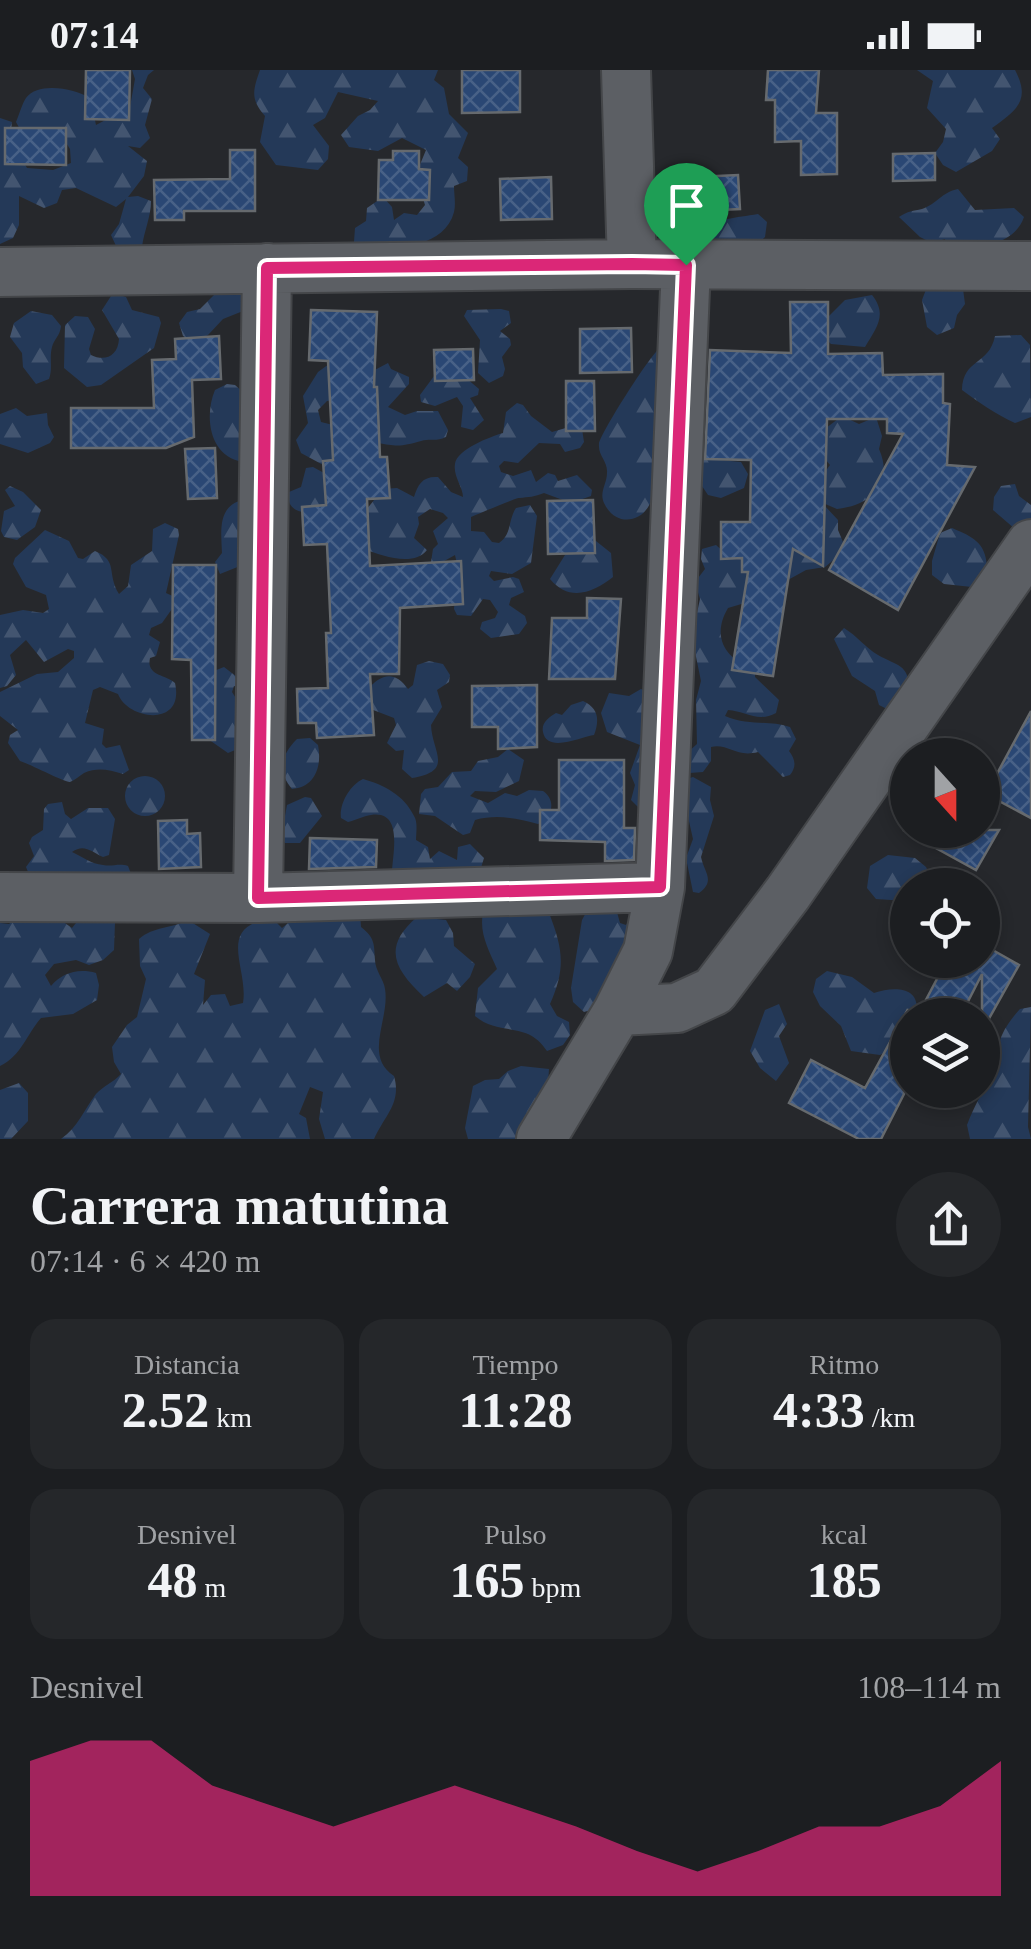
<!DOCTYPE html>
<html lang="es">
<meta charset="utf-8">
<style>
:root{--surface:#1c1e21;--page:#25272a;--text:#f1f3f6;--muted:#a0a2a5;--line:#3a3c3f;--accent:#db2777}
body{margin:0;font-family:Georgia,serif;background:var(--page);color:var(--text);height:100vh;display:flex;flex-direction:column;font-size:38px;white-space:nowrap}
*{box-sizing:border-box;margin:0}
p{font-size:32px;color:var(--muted)}
.icon{flex:none;width:55px;height:55px;fill:none;stroke:currentColor;stroke-width:2;stroke-linecap:round;stroke-linejoin:round}
.map{position:relative;height:1069px;overflow:hidden}
.panel{display:flex;flex-direction:column;background:var(--surface);flex:1}
.panel>*{flex:none}
.needle{width:65px;rotate:159deg}
.fabs{position:absolute;left:890px;top:668px;display:grid;gap:20px}
.fabs a{display:grid;place-items:center;width:110px;height:110px;border-radius:50%;background:var(--surface);box-shadow:0 5px 15px #0003,0 0 0 2px var(--line);font-size:50px}
.pin{position:absolute;display:grid;place-items:center;width:85px;height:85px;color:#fff;margin:-102px -42px;border-radius:50% 50% 50% 0;rotate:-45deg;box-shadow:0 0 10px #0007}
.pin .icon{rotate:45deg}
.round{display:grid;place-items:center;flex:none;width:105px;height:105px;border-radius:52px;background:var(--page)}
.headline{display:flex;align-items:center;justify-content:space-between;height:170px;padding:0 30px}
h1{font-size:55px;font-weight:700;line-height:75px}
.stats{display:grid;grid-template-columns:repeat(3,1fr);gap:15px;height:170px;padding:10px 30px}
.stats div{display:grid;align-content:center;border-radius:25px;background:var(--page);text-align:center}
.stats b{font-size:50px;font-weight:700}
.stats small{font-size:28px;font-weight:400}
.stats p{font-size:28px}
.chart{height:280px;padding:20px 30px}
.chart p{display:flex;justify-content:space-between}
.chart svg{width:100%;height:180px;margin-top:10px;fill:var(--accent);opacity:.7}
.status{display:flex;justify-content:space-between;align-items:center;height:70px;padding:0 50px;background:var(--surface);direction:ltr}
.status svg{height:28px;fill:currentColor}
.map>svg:first-child{display:block}
.forest{fill:url(#forest-firs)}
.building{fill:url(#building-cross-hatch);stroke:#666a6e;stroke-width:2.5}
.lines{fill:none;stroke-linecap:round;stroke-linejoin:round}
.minor-casing{stroke:#444649;stroke-width:52}
.minor{stroke:#5c5f64;stroke-width:48}
.route-casing{stroke:#fff;stroke-width:20}
.route{stroke:#db2777;stroke-width:12}
</style>
<div class="status"><b>07:14</b><svg viewBox="0 0 49 12"><path d="M0 12V9h3v3zM5 12V6h3v6zM10 12V3h3v9zM15 12V0h3v12zM26 1h20v11H26zM47 4h2v5h-2z"/></svg></div>
<div class="map">
<svg width="1031" height="1069" viewBox="0 0 1031 1069">
<defs>
<pattern id="forest-firs" width="22" height="20" patternUnits="userSpaceOnUse" patternTransform="scale(2.5)"><rect width="22" height="20" fill="#243958"/><path d="M5 1l3.5 6h-7zM16 11l3.5 6h-7z" fill="#435570"/></pattern>
<pattern id="building-cross-hatch" width="8" height="8" patternUnits="userSpaceOnUse" patternTransform="scale(2.5)"><rect width="8" height="8" fill="#2a4774"/><path d="M0 0l8 8M0 8l8-8" fill="none" stroke="#486187"/></pattern>
</defs>
<rect width="100%" height="100%" fill="#26282c"/>
<!-- forest -->
<path class="forest" d="M132,0h22l-6,5 -5,13 9,11 -7,26 5,13 -10,10 -12,-2 19,15 -3,15 -16,21 10,-1 13,5c0,16 -7,30 -9,46l-25,1 -6,-13 8,-11 7,-25 -10,8 -40,-19 -14,2 -5,13 -13,5 -25,-12v29l-6,13 -13,6v-126l12,4 -3,29 11,5 7,12 26,2 18,-7 -1,-14 -7,-11 -41,-5 -6,-11c3,-7 6,-18 10,-24 13,-17 49,-9 64,0l6,27 34,-18 5,-28z
M260,0h178l-4,10 10,8 5,26 19,19 -10,25 10,9 -1,14 -13,5c0,8 2,18 0,26 -9,35 -56,36 -85,41l-9,-11h-6l1,-14 11,-7 1,-13 16,-11 9,10 2,13 10,-7 13,2 8,-10 -4,-13 4,-13 -6,-12 7,-17 -24,-12 -24,13 -29,-4 -8,-12 17,-19 12,-6 8,-9 -40,-9 -13,26 -12,7 16,21 -1,13 -10,11 -42,-5 -16,-23 5,-26c-15,-17 -12,-26 -5,-46z
M917,0h98c16,30 2,40 -23,58l8,11 -8,12 -36,21 -13,-7 -8,-12 8,-11 3,-13 -19,-21 6,-27z
M958,119l17,21 39,-2 10,9c-11,31 -48,29 -77,36l-2,-14 -13,4 -12,-6 -21,-20c9,-6 14,-6 23,-8 15,-5 20,-17 36,-20z
M758,144l9,8 -2,15 -10,9 -53,-2 -4,-13c19,-13 38,-13 60,-17z
M927,217l36,2 2,15 -8,11 -3,13 -17,7 -10,-8 -5,-27z
M219,220l21,1 4,7 -1,13 -20,8 -15,16 -13,7 -12,-6 -4,-13 8,-11 13,-3z
M113,223l13,4 6,13 27,7 2,6 -7,25 -53,37 -14,2 -23,-19 1,-43 10,-9 13,1 7,12 -6,20 2,6c14,7 27,1 28,-16l-17,-29z
M872,225c16,20 4,33 -7,52l-34,-3 -5,-5v-20l19,-19z
M501,239l8,2 2,12 -11,8 10,8 1,6 -9,12 3,12 -2,7 -14,7 -11,-10 2,-33 -16,-24 3,-6z
M31,241l21,4 9,11c-1,10 -7,13 -9,21 -3,11 1,21 -3,32l-13,5 -13,-17 -1,-14 -12,-16 4,-14z
M1021,265l9,10 1,72 -16,6c-18,-8 -38,-22 -53,-33 1,-32 27,-24 33,-54z
M660,278l3,123 -11,9c8,37 -33,55 -48,23 -5,-11 3,-19 3,-30 1,-12 -9,-17 -8,-29 1,-10 51,-89 61,-96z
M388,293l3,6 18,8v7l-21,23 17,8 12,-4h21l10,19 -2,7c-10,5 -15,1 -25,4 -18,5 -23,6 -43,2l-4,-24 4,-13 -9,-12 -42,7 -9,9 3,12 12,3 10,33 -18,8 -24,-13 -5,-13 12,-17 -5,-27 15,-24 11,-8 42,8z
M440,298l26,10 13,11 -1,6 -8,3 14,22 -11,10 -12,-3 2,-21 -6,-9 -22,9 -14,-4 -1,-7z
M227,314l8,1 10,9 -2,68c-34,-5 -39,-46 -28,-72z
M517,333l6,2 8,11 21,16 24,-7 6,4 2,13 -4,6 -15,4 -5,-8 -21,-1 -21,20 -14,-2 -5,5 2,6 12,4 18,-6 5,12 12,-9 7,2 3,6 19,-6 15,15 -1,6 -20,7 -27,-10c-10,4 -15,4 -25,5 -4,0 -43,17 -48,19v14l13,1 8,10 7,1c13,-9 9,-23 17,-35l14,-3 7,11 -6,47 -19,11 -21,-3 -2,5 5,5 19,-4 6,2 5,13 -13,6 -2,7 16,11 2,7 -8,11 -28,4 -11,-9 2,-7 13,-4 3,-6 -8,-12 -7,-1 -12,17 -14,-1 -3,-6 4,-41 -3,-13 -18,10 -6,-3 2,-13 5,-5 -5,-13 15,-13 -5,-5 -13,-4 -12,8 1,7 -5,14 13,12c-13,17 -45,6 -63,-1l-2,-34 21,-26 14,-1 17,9c4,-13 9,-21 24,-20l13,15 12,5c0,-10 -10,-21 -8,-33 2,-15 35,-27 48,-31l3,-21z
M16,338l11,8 20,-3 1,12 6,12 -4,6 -22,10 -28,-9v-30z
M842,346l17,8 17,-7 6,19 -3,13c15,34 -7,56 -42,60l-14,-6 -1,-27 8,-11 -4,-5v-32z
M709,382l11,8 21,2 7,12 -4,14 -23,10 -13,-3 -8,-12 -3,-27z
M313,397l11,6 13,23 -17,18c-15,-1 -35,-1 -31,-22l12,-5 5,-19z
M1015,414l4,12 12,9v20l-16,4 -22,-19 1,-13 7,-11z
M10,416l13,6 18,18 -6,17 -18,13 -13,-3 -3,-6 3,-20 11,-5 -10,-16z
M247,429l-7,67 -20,8 -5,-12 7,-9c-1,-24 -5,-49 25,-54z
M824,435l14,15v10l5,12 -6,15 -12,10 -19,3 -58,32 -20,6c-17,29 -3,51 27,62v7l24,23 -3,13c-18,10 -30,-2 -48,-3l-3,6c23,10 43,4 65,11l6,12 -7,12c6,8 8,15 1,24l-7,2 -25,-25c-22,6 -30,-9 -47,-5v14l-8,11 -14,1 -2,-20 10,-9 -1,-44 5,-19 -7,-34v-20l6,-28 -5,-17 10,-13 -4,-10 1,-10 14,-4 10,9z
M165,453l13,6 1,6 -13,58 13,6 -17,24 -11,5 -2,7 11,7 -4,14 -6,2c-4,18 15,16 25,25 10,45 -47,37 -57,11l-18,-7 -7,3 -8,33 19,6 -2,15 4,4 14,-3 9,25 -6,4c-14,-4 -25,-7 -39,-1 -5,3 -9,7 -14,9 -4,1 -40,-18 -50,-21l-12,-18 2,-8 8,-5 -18,-14v-24l37,-18 21,-2 16,-14v-7l-6,-2 -24,13 -18,-22 -16,15 6,20 -9,11 -7,2v-73l23,-5 20,3 6,-4 -3,-14 -20,-8 -13,-23 2,-6 30,-28 24,11 9,17 5,1 12,-8c24,10 11,22 24,43l9,-8 3,-21 21,-14 1,-22z
M952,458c21,9 33,14 35,38l-15,21 -28,-3 -12,-9v-14l8,-28z
M596,471l15,12 2,24c-20,16 -44,25 -63,2l15,-24z
M844,558c13,8 22,20 34,27 19,11 31,9 31,34l-18,22 -12,-6 -4,-14 -23,-15 -18,-37z
M429,591l14,3 7,11 -1,7 -12,8 5,17 -11,18c1,27 24,46 -19,53l-10,-9 2,-19 -8,1 -9,-8 9,-18 -2,-7 -26,-10 -1,-18c13,-15 27,-21 41,-1l5,-4 4,-20z
M224,597l13,10h8l-4,11 -7,-2 -2,6 5,8 5,47 -14,6 -20,-14 6,-68z
M641,619l6,3 -6,118 -10,-10 4,-15 -5,-12 10,-28 -33,-13 -6,-19 8,-20 20,3z
M583,631c15,7 17,18 11,34 -11,1 -47,19 -51,-3 -2,-9 6,-15 13,-19l6,2 9,-10z
M310,668l8,7c4,20 -2,42 -26,44 -15,-18 -11,-34 5,-50z
M508,679l16,11 -5,21 -23,11 -21,-1 -5,5 18,7 17,-10 12,3 12,-6 14,1c14,10 9,26 -5,33 -21,-6 -42,-10 -63,-4l-5,13 -7,2 -28,-19 -16,-2 2,-20 4,-5 13,-2 14,-15 19,-1 7,-10 20,-4z
M125 726a20 20 0 1 1 40 0a20 20 0 1 1-40 0Z
M693,707l18,10 -1,13 4,16 -13,41c3,15 15,24 -2,36l-6,-1 -7,-34 7,-19 -9,-40 3,-20z
M363,709c21,6 41,16 51,37 4,6 2,17 2,24l12,7 2,12 9,-8 18,9 1,-13 12,-3 14,14 -4,13h-88c1,-19 11,-61 -21,-56 -8,1 -15,5 -23,7l-7,-4c-2,-14 9,-33 22,-39z
M305,727l6,1 11,18 -22,27h-15l-4,-5 6,-33z
M62,732l3,12 6,5 17,-11h20l7,11 -6,36 -6,2c-11,-5 -19,-14 -31,-5 11,5 19,12 31,13 10,2 15,-2 25,1l5,13h-102l-5,-12 8,-11 -5,-13 3,-6 11,-7 1,-21 4,-5z
M888,785l27,3 11,9 3,6 -4,12h-17l-1,16 -31,-2 -9,-11 3,-22z
M613,828l7,25 6,2 16,-23 14,-2 -58,108 -14,4 -11,-10 -2,-14 11,-68 7,-13z
M486,833l63,10c14,36 17,55 1,91l7,12 12,6 1,13 -7,10 -16,6c-20,-31 -47,-14 -72,-35l3,-28 19,-19c-10,-23 -21,-41 -11,-66z
M106,842l9,10 -1,28 -11,10 -14,5 -13,-5 -22,4 -9,11 6,11c11,-13 27,-18 45,-13l3,12 -2,15 -24,14 -32,4c-14,16 -20,38 -41,48v-143l9,1 10,-8 43,5 10,7 8,-10z
M360,844l1,13c14,11 13,17 14,33 0,10 9,20 10,29 5,30 -22,67 9,87 8,27 -10,40 -20,63h-49l-6,-20 4,-27 -13,-5 -11,27 7,4 4,21h-249c17,-12 23,-29 35,-45 7,-8 18,-12 25,-20l-7,-12 -2,-15 15,-22 10,-8 9,-38 -6,-13 -1,-27c15,-13 32,-10 49,-19l22,14 -16,40 11,6 -2,25 8,-10 14,-1 5,12 13,-3c6,-35 -29,-78 30,-84l9,9 11,-9z
M417,847l29,3 7,13 1,13 21,18 -5,13 -13,14 -10,-8 -23,14c-30,-28 -42,-50 -7,-80z
M827,901l25,6 22,16c20,-7 48,-7 42,22h-8l-2,25 -26,15 -29,-4 -10,-25 -21,-20 -7,-14 3,-13z
M779,934l8,20 -8,12 10,27 -13,18 -16,-13 -10,-17 15,-41z
M1031,937l-3,120 3,12h-61l-3,-14c8,-21 18,-38 29,-57 5,-9 2,-15 3,-24 3,-13 12,-25 21,-35z
M521,996l28,3 -1,14 -18,56h-62l-3,-11 8,-42 12,-6 14,-1 9,-8z
M19,1013l9,10v28l-17,18h-11v-49z"/>
<!-- building -->
<path class="building" d="M86,0h44l-1,50 -44,-1z
M462,0h58v42l-58,1z
M768,0h51l-3,43h21v61l-36,1v-34l-26,1v-42h-9z
M5,58h61v37l-61,-1z
M230,80h25v61h-71v9h-29l-1,-40 76,-1z
M393,81h26v18l11,1 -1,30h-51l1,-40h14z
M935,83v27l-42,1v-27z
M738,105l2,34 -42,2 -2,-34z
M551,107l1,42 -51,1 -1,-41z
M790,232h38v52l54,-1 1,22 60,-1v29l7,1 -3,61 28,2 -77,143 -69,-40 74,-136 -16,-1v-14h-60l-4,147 -30,-17 -20,127 -41,-6 16,-98h-6v-14l-21,1v-37h29l1,-62 -46,-1 5,-109 81,3z
M311,240l66,2 -3,75h3l3,70h7l3,41 -23,1 3,67 91,-5 2,43 -63,4 -1,66h-29l4,61 -57,3 -1,-15h-18l-1,-34 31,-1 -2,-55h5l-4,-89 -23,1 -2,-38 24,-2 -3,-44 10,-1 -5,-99 -19,-1z
M631,258l1,44 -52,1v-44z
M219,266l2,43 -29,1 2,57 -28,11h-95v-40h83l-2,-48 24,-1 -1,-20z
M473,279l1,31 -39,1 -1,-31z
M566,311h28l1,50h-29z
M215,378l2,50 -29,1 -3,-50z
M593,430l2,53 -47,1 -1,-53z
M173,495h43l-1,175h-23l-1,-80 -19,-1z
M587,528l34,1 -6,80h-66l3,-61h35z
M537,615v62l-39,2v-22h-26v-41z
M1031,641v107l-45,-24z
M559,690h65v68h11l-1,32 -29,1v-19l-65,-2v-30h19z
M187,750v14l13,-1 1,34 -42,2 -1,-48z
M903,760h96l-23,40z
M310,768l67,2 -1,27 -67,2z
M982,874l37,21 -37,66v-57l-21,41h-43l29,-55h35z
M908,939v78l-4,-1v8l-23,45h-22l-70,-36 22,-43 54,28z"/>
<g class="lines">
<!-- minor casing -->
<g class="minor-casing">
<path id="minor" d="M626,0l6,194
M0,202l632,-8 399,2
M0,827l258,1 402,-11
M258,828l9,-630
M618,941l30,-60 12,-64 26,-622
M541,1069l77,-128 59,-3 37,-17 74,-98 243,-349"/>
</g>
<!-- minor -->
<use href="#minor" class="minor"/>
</g>
<g class="lines">
<!-- route casing -->
<g class="route-casing">
<path id="route" d="M632,194l54,1 -26,622 -402,11 9,-630z"/>
</g>
<!-- route -->
<use href="#route" class="route"/>
</g>
</svg>
<div class="fabs">
<a><svg class="needle" viewBox="-14 -14 28 28"><path d="M0-13l5 13h-10z" fill="#e53935"/><path d="M0 13l5-13h-10z" fill="#a0a2a5"/></svg></a>
<a><svg class="icon" aria-label="locate" viewBox="0 0 24 24"><circle cx="12" cy="12" r="6"/><path d="M12 2v4M12 18v4M2 12h4M18 12h4"/></svg></a>
<a><svg class="icon" aria-label="layers" viewBox="0 0 24 24"><path d="M12 4l9 5-9 5-9-5zM3 14l9 5 9-5"/></svg></a>
</div>
<div class="pin" style="left:686px;top:195px;background:#1e9e55"><svg class="icon" aria-label="arrive" viewBox="0 0 24 24"><path d="M6 21V4h12l-3 4 3 4H6"/></svg></div>
</div>
<section class="panel">
<div class="headline"><div><h1>Carrera matutina</h1><p>07:14 · 6 × 420 m</p></div><a class="round"><svg class="icon" aria-label="share" viewBox="0 0 24 24"><path d="M12 15V3M7 8l5-5 5 5M5 13v7h14v-7"/></svg></a></div>
<div class="stats">
<div><p>Distancia</p><b>2.52<small> km</small></b></div>
<div><p>Tiempo</p><b>11:28</b></div>
<div><p>Ritmo</p><b>4:33<small> /km</small></b></div>
</div>
<div class="stats">
<div><p>Desnivel</p><b>48<small> m</small></b></div>
<div><p>Pulso</p><b>165<small> bpm</small></b></div>
<div><p>kcal</p><b>185</b></div>
</div>
<div class="chart"><p><span>Desnivel</span>108–114 m</p>
<svg viewBox="0 0 160 44" preserveAspectRatio="none"><path d="M0 44V11L10 6L20 6L30 17L40 22L50 27L60 22L70 17L80 22L90 27L100 33L110 38L120 33L130 27L140 27L150 22L160 11V44z"/></svg>
</div>
</section>
